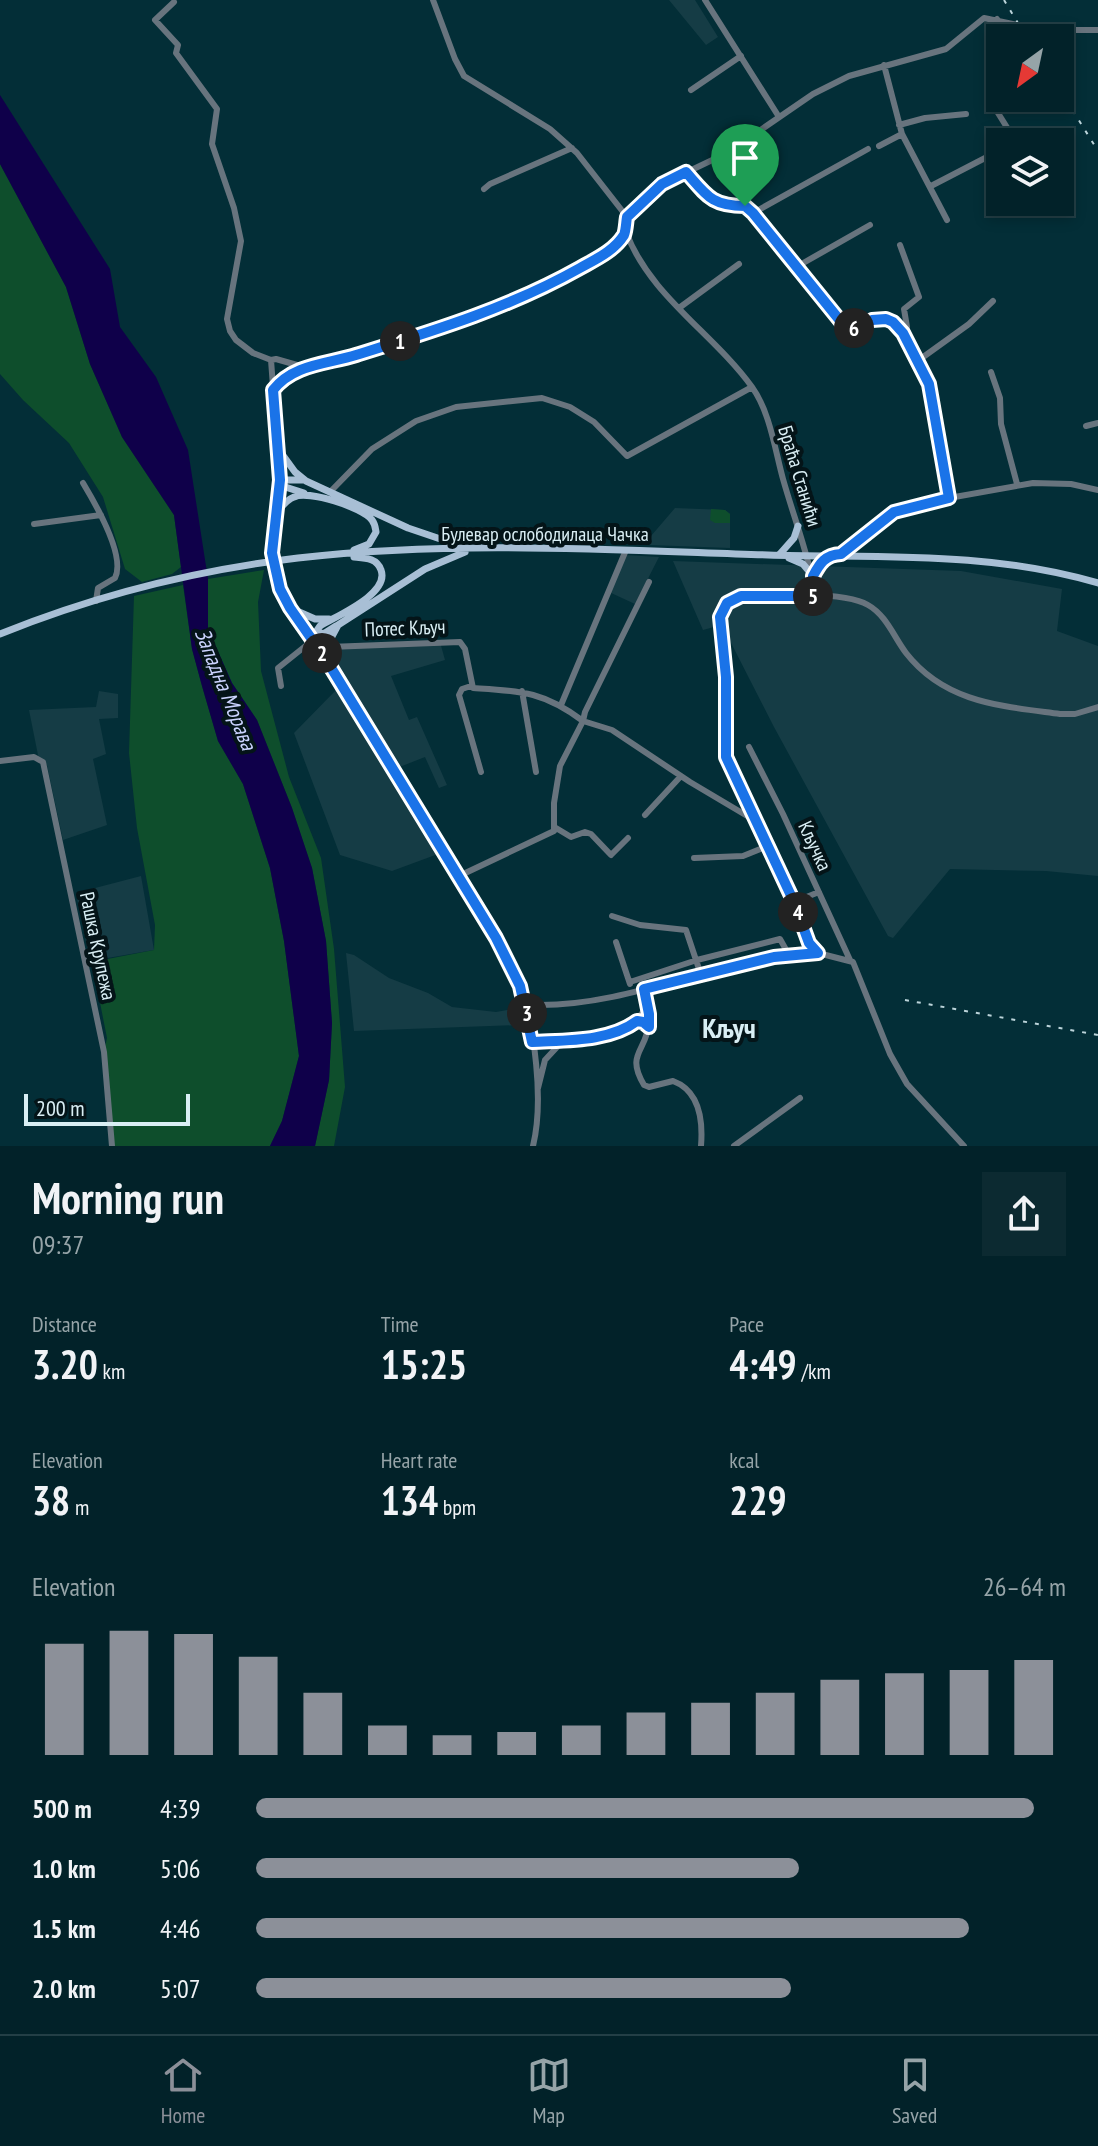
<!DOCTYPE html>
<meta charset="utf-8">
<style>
:root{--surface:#022229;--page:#0c2a31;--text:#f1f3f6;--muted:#96a4a8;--line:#233f46;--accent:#8c9099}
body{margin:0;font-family:"PT Sans Narrow",sans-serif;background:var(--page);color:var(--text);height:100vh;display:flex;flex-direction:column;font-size:30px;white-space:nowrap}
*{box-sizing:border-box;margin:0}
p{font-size:26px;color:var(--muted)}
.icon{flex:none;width:44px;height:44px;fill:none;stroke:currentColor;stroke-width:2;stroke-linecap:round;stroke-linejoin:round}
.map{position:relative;height:1146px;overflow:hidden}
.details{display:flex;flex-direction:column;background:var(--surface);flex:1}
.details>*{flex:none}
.needle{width:52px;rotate:213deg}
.buttons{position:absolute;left:986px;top:24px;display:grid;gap:16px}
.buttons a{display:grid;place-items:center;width:88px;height:88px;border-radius:0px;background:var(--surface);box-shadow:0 4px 12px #0003,0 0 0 2px var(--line);font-size:40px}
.scale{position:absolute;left:24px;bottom:20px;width:166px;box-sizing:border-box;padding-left:8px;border:4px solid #d9eef4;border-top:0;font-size:22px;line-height:28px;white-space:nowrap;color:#d9eef4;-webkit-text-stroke:6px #041418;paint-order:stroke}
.pin{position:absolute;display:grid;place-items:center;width:68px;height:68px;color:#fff;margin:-82px -34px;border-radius:50% 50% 50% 0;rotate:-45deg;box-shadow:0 0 8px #0007}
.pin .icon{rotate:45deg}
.km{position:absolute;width:40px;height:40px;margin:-20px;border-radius:50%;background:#222;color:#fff;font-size:22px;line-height:40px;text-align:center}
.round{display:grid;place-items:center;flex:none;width:84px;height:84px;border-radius:0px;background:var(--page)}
.headline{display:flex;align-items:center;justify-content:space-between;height:136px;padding:0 32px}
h1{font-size:44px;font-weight:700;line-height:60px}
.stats{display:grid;grid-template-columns:repeat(3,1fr);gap:12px;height:136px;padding:8px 32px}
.stats div{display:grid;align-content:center}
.stats b{font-size:40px;font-weight:700}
.stats small{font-size:22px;font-weight:400}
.stats p{font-size:22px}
.chart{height:224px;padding:16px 32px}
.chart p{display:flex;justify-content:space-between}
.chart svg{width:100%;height:144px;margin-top:8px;stroke:var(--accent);stroke-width:6}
ul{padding:0 32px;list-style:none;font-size:26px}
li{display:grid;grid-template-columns:128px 96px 1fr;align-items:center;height:60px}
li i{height:20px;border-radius:10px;background:var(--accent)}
.menu{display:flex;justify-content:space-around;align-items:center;height:112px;border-top:2px solid var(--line);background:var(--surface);font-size:22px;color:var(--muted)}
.menu a{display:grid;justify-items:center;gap:4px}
.menu .selected{color:var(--accent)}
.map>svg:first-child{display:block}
.built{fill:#153c45}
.green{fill:#0e4e2c}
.water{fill:#0f004a}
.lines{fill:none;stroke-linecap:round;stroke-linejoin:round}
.minor{stroke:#68747e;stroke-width:6}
.major{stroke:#a8bfd5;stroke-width:7}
.rail{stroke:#bcd4da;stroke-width:2;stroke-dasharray:4 8;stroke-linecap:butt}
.route-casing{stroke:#fff;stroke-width:16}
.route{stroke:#1a73e8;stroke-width:10}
.labels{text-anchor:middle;stroke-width:8;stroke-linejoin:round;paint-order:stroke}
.street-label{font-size:20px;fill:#d9eef4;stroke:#041418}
.water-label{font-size:22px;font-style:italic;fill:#cbd3fe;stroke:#041418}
.district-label{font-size:28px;font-weight:bold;fill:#d9eef4;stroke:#041418}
</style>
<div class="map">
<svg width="1098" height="1146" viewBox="0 0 1098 1146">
<rect width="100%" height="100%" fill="#032e37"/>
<!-- built -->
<path class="built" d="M669,0h26l23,37 -12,8z
M675,508l50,2 5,4v34l-80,-3 1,-9z
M625,555l34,2 -24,47 -26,-12z
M673,561l288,10 101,18 -5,42 41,15v230l-52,-5 -96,-2 -57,69 -5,-2 -114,-209 -48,-94 -12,-6 -11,3z
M440,642l5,18 -54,16 18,44 8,-3 30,68 -8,3 -14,-31 -28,11 -68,-121z
M339,687l76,130 23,37 -46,17 -52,-16 -46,-122z
M99,691l19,3v24l-19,1 7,35 -13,5 14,66 -44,15 -16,-75 -8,-5 -10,-50 67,-3z
M141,876l13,74 -64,11 -14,-68z
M346,953l8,2 35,23 39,15 24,14 44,5 23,-4v17l-165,6z"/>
<!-- green -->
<path class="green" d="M0,164l66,123 24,77 32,73 52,78 7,52 -9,7 -30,8 -17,-13 -22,-72 -34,-54 -46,-43 -23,-26z
M711,509l14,1 5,4v9h-15l-5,-3z
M264,570l-6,32 3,69 28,106 32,81 13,91 11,138 -11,59h-19l14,-66 3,-57 -6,-82 -14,-73 -20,-60 -35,-88 -25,-37 -24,-54v-50z
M183,585l9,64 10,37 16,55 25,43 27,84 14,73 15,115 -17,65 -12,25h-158l-8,-94 3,-14 -15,-76 62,-12 1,-25 -18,-97 -8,-75 5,-157z"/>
<!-- water -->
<path class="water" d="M0,95l110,174 10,58 36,50 32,73 20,129v50l24,54 25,37 35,88 20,60 14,73 6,82 -3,57 -14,66h-45l12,-25 17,-65 -15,-115 -14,-73 -27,-84 -25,-43 -16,-55 -10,-37 -18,-134 -52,-78 -32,-73 -24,-77 -66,-123z"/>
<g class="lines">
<!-- minor -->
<path class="minor" d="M433,0l22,59 9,17 86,53 27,24 50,64
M705,0l74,117
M174,2l-19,18 23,25 -2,8 41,56 -5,35 22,64 7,33 -14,78 3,12 6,9 17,13 18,7 5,-1 28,8 19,-2 190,-63 30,-13 58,-33 25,-24 1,-15 35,-33 65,-31 86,-59 36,-18 97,-27 38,-31 57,12h57
M997,19l12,19
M884,65l18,69 45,86
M691,90l50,-34
M1011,98l-13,15 18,29
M1047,98l7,12
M899,125l26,-7 41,-4
M879,146l23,-12
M686,172c21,24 26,34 59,34l8,7 90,113 8,3 21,-9h17l14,13 16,27 10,24 20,114
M931,186l56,-29
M484,189l6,-5 82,-36
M753,213l115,-64
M626,232c24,64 87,101 126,155 18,25 23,63 31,92 11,39 26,77 33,117
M900,245l19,52 -15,12 3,18 -4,6
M798,266l72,-41
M679,308l60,-44
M271,360l9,120 -8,73 8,36 10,19 37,53 169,277c8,15 17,29 23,45 16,44 25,118 14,163
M919,360l50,-36 24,-23
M991,372l9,26 1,26 16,60
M273,390l10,-12 21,-11
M1086,426l12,-3
M83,483c12,20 43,73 32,95l-17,10 -2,13
M330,492l42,-43 44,-28 40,-14 86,-9 28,9 24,15 33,34 125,-69
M34,524l67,-9
M841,554l53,-42 55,-14 84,-15 38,1 27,6
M329,647l131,-5 5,7 8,39c47,3 70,3 110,33l2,-9 64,-130
M281,686l-3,-18 35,-28
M471,686l-9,3 -3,6 22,77
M522,691l14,81
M561,705l65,-155
M749,747l34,67 67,146
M0,761l34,-4 9,5 61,290 8,94
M645,815l36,-39
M556,828l15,9 14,-5 6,2 20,21 17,-17
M694,858l49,-2 25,-10
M459,876l95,-45v-28l6,-37 23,-45 29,9 78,52 64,38
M794,902l25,-10
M612,916l28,9 46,5 15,45
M616,942l14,42
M630,982l67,-22 83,-21 9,16
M644,989c2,11 6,23 5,33 -2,30 -24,31 -5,63l5,2 24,-6c27,10 30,40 28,65
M540,1005c95,0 184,-49 278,-52
M532,1042c36,-2 97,2 115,-37
M538,1088l7,-28 13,-14
M734,1146l66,-48
M964,1146l-57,-62 -17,-30 -37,-92 -35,-9 -9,-10 -15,-41 -63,-131 -5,-14v-80l-6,-60 7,-14 14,-7c28,-2 104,-5 127,9 18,10 26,32 38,48 39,50 95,53 154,61h15l23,-7"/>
<!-- major -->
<path class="major" d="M279,450l16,22 11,9 102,47 56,19
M280,480h24
M279,485l25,8
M275,515c5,-7 11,-15 19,-18 14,-7 68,10 78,23 3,4 3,6 4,12l-7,12 -15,6
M779,555l15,-17 4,-12
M789,558l14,6 10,12 7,-13 10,-8
M290,608l25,11h14
M0,634c94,-38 197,-64 298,-76 156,-18 314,-8 470,-3 111,3 222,-4 330,28
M314,635l6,-9c16,-10 70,-32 61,-56 -4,-12 -16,-12 -27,-13
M310,636l15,-3 11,-7
M327,661l3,-21 8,-15 87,-56 40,-17"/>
<!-- rail -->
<path class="rail" d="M1004,0l23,38
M1060,90l38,61
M905,1000l193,35"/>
</g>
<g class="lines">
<!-- route casing -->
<g class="route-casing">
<path id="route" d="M686,172c21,24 26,34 59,34l8,7 93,115 5,1 21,-9 14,-1 7,3 10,11 26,51 20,114 -55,14 -53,42c-16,1 -21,9 -28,22l3,20h-75l-14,7 -7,14 6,60v80l68,145 15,41 9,10 -44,4 -130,32 5,25v13l-6,-5 -6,-1c-28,21 -72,19 -105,21l-12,-56 -24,-48 -169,-277 -37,-53 -10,-19 -8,-36 8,-73 -7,-90c20,-26 54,-26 83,-35 77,-24 153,-47 224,-87 16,-9 34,-17 44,-33 2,-5 2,-12 3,-18l35,-33z"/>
</g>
<!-- route -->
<use href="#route" class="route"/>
</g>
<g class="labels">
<!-- street labels -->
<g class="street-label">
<text transform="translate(800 476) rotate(73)" y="7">Браћа Станићи</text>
<text x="545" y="541">Булевар ослободилаца Чачка</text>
<text transform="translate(405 628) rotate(-2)" y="7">Потес Кључ</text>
<text transform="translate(815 846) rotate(65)" y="7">Кључка</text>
<text transform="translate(98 946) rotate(78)" y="7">Рашка Крупежа</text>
</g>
<!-- water labels -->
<g class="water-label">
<text transform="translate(226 689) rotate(68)" y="8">Западна Морава</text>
</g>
<!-- district labels -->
<g class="district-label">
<text x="729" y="1038">Кључ</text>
</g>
</g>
</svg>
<div class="buttons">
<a><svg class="needle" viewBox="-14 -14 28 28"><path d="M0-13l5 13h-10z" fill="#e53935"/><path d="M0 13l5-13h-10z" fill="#96a4a8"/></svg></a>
<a><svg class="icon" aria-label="layers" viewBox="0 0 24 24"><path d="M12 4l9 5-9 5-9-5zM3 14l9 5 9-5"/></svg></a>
</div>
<div class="scale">200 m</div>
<div class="pin" style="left:745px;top:206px;background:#1e9e55"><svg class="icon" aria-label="arrive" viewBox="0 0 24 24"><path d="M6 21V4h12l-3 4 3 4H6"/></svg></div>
<b class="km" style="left:400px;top:341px">1</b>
<b class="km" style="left:322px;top:653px">2</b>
<b class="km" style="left:527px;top:1013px">3</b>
<b class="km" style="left:798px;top:912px">4</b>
<b class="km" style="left:813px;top:596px">5</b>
<b class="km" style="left:854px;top:328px">6</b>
</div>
<section class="details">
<div class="headline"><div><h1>Morning run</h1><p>09:37</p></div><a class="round"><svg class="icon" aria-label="share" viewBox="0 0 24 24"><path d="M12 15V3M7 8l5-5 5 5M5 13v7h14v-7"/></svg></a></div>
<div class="stats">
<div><p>Distance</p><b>3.20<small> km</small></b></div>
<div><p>Time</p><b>15:25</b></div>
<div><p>Pace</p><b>4:49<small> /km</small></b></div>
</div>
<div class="stats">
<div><p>Elevation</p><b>38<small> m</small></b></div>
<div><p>Heart rate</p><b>134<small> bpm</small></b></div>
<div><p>kcal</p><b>229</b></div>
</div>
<div class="chart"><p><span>Elevation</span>26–64 m</p>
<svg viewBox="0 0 160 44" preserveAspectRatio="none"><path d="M5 44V10M15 44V6M25 44V7M35 44V14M45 44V25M55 44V35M65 44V38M75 44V37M85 44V35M95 44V31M105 44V28M115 44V25M125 44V21M135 44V19M145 44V18M155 44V15"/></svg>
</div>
<ul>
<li><b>500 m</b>4:39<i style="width:96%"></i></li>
<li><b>1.0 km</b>5:06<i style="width:67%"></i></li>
<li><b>1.5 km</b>4:46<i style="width:88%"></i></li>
<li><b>2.0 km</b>5:07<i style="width:66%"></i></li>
</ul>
</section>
<nav class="menu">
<a class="selected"><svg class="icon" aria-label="home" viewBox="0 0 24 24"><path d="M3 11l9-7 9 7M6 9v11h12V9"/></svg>Home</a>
<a><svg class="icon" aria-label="map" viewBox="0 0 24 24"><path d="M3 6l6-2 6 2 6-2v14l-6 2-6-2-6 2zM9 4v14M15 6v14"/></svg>Map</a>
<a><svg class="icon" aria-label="saved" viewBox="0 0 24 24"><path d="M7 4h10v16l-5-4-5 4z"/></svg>Saved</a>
</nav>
